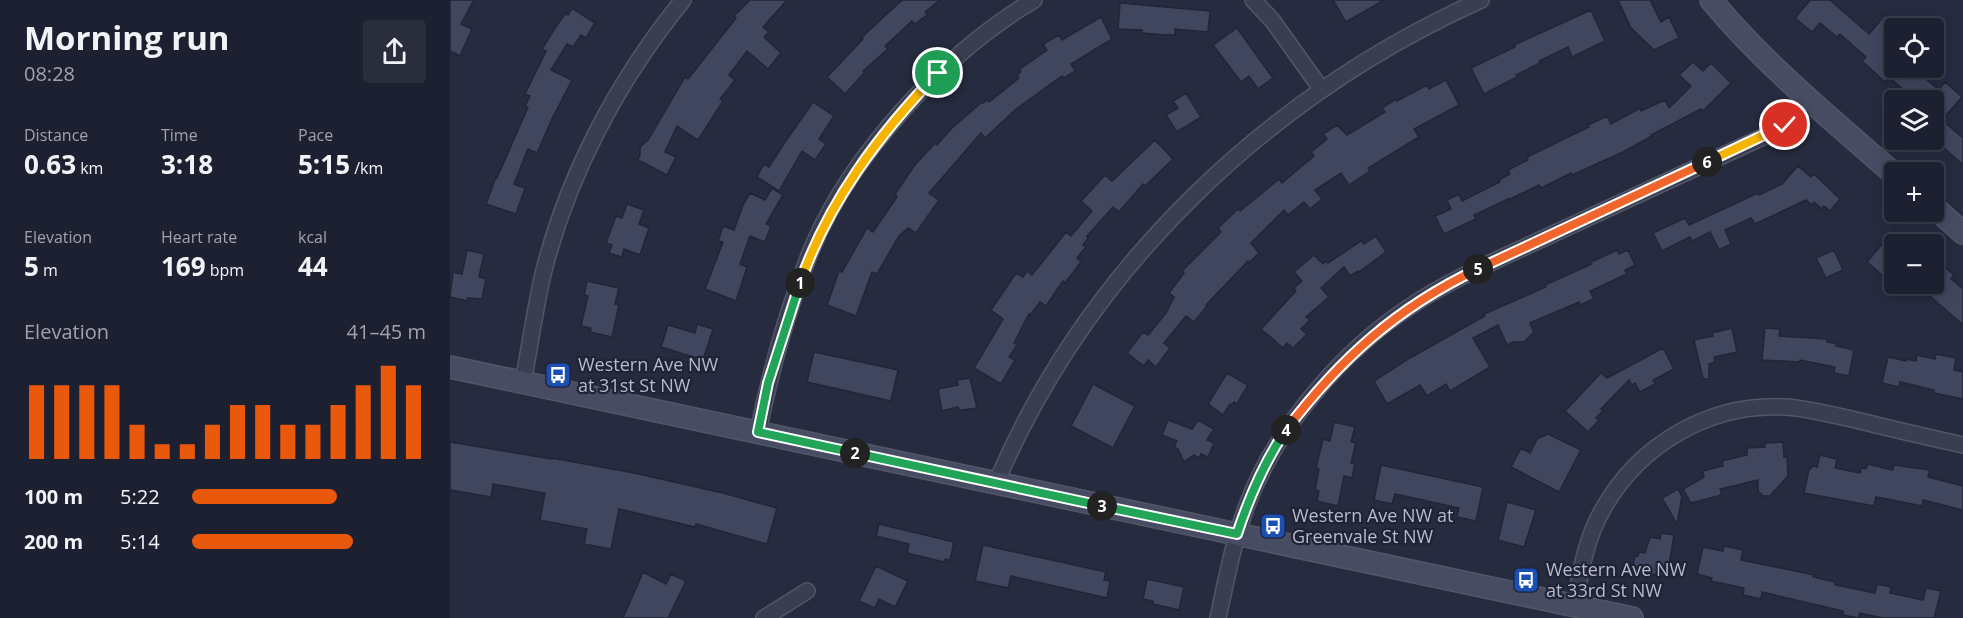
<!DOCTYPE html>
<meta charset="utf-8">
<style>
:root{--surface:#1c2030;--page:#292d3c;--text:#f1f3f6;--muted:#a0a3ab;--line:#3a3e4c;--accent:#ea580c}
body{margin:0;font-family:"Open Sans",sans-serif;background:var(--page);color:var(--text);height:100vh;display:flex;flex-direction:column;font-size:22px;white-space:nowrap}
*{box-sizing:border-box;margin:0}
p{font-size:20px;color:var(--muted)}
.icon{flex:none;width:33px;height:33px;fill:none;stroke:currentColor;stroke-width:2;stroke-linecap:round;stroke-linejoin:round}
.map{position:relative;flex:1;overflow:hidden}
.side{display:flex;flex-direction:column;background:var(--surface);width:450px}
.side>*{flex:none}
.fabs{position:absolute;left:1434px;top:18px;display:grid;gap:12px}
.fabs a{display:grid;place-items:center;width:60px;height:60px;border-radius:6px;background:var(--surface);box-shadow:0 3px 15px #0003,0 0 0 2px var(--line);font-size:30px}
.pin{position:absolute;display:grid;place-items:center;width:51px;height:51px;color:#fff;margin:-26px;border:3px solid #fff;border-radius:50%;box-shadow:0 2px 6px #0007}
.km{position:absolute;width:30px;height:30px;margin:-15px;border-radius:50%;background:#222;color:#fff;font-size:16px;line-height:30px;text-align:center}
.round{display:grid;place-items:center;flex:none;width:63px;height:63px;border-radius:6px;background:var(--page)}
.headline{display:flex;align-items:center;justify-content:space-between;height:102px;padding:0 24px}
h1{font-size:33px;font-weight:700;line-height:45px}
.metrics{display:grid;grid-template-columns:repeat(3,1fr);gap:9px;height:102px;padding:6px 24px}
.metrics div{display:grid;align-content:center}
.metrics b{font-size:26px;font-weight:700}
.metrics small{font-size:16px;font-weight:400}
.metrics p{font-size:16px}
.chart{height:168px;padding:12px 24px}
.chart p{display:flex;justify-content:space-between}
.chart svg{width:100%;height:108px;margin-top:6px;stroke:var(--accent);stroke-width:6}
ul{padding:0 24px;list-style:none;font-size:20px}
li{display:grid;grid-template-columns:96px 72px 1fr;align-items:center;height:45px}
li i{height:15px;border-radius:8px;background:var(--accent)}
main{display:flex;flex:1;min-height:0}
.map>svg:first-child{display:block}
.building{fill:#40465e;stroke:#212537;stroke-width:1.5}
.lines{fill:none;stroke-linecap:round;stroke-linejoin:round}
.street-casing{stroke:#525667;stroke-width:18}
.secondary-casing{stroke:#525667;stroke-width:24}
.street{stroke:#3a3e50;stroke-width:15}
.secondary{stroke:#484c63;stroke-width:21}
.split-1-casing{stroke:#fff;stroke-width:12}
.split-2-casing{stroke:#fff;stroke-width:12}
.split-3-casing{stroke:#fff;stroke-width:12}
.split-4-casing{stroke:#fff;stroke-width:12}
.split-5-casing{stroke:#fff;stroke-width:12}
.split-6-casing{stroke:#fff;stroke-width:12}
.split-7-casing{stroke:#fff;stroke-width:12}
.split-1{stroke:#f5b400;stroke-width:8}
.split-2{stroke:#22a559;stroke-width:8}
.split-3{stroke:#22a559;stroke-width:8}
.split-4{stroke:#22a559;stroke-width:8}
.split-5{stroke:#f0652b;stroke-width:8}
.split-6{stroke:#f0652b;stroke-width:8}
.split-7{stroke:#f5b400;stroke-width:8}
.labels{text-anchor:middle;stroke-width:4.5;stroke-linejoin:round;paint-order:stroke}
.poi-label{font-size:18px;fill:#b7baca;stroke:#1f2335;text-anchor:start}
</style>
<main>
<section class="side">
<div class="headline"><div><h1>Morning run</h1><p>08:28</p></div><a class="round"><svg class="icon" aria-label="share" viewBox="0 0 24 24"><path d="M12 15V3M7 8l5-5 5 5M5 13v7h14v-7"/></svg></a></div>
<div class="metrics">
<div><p>Distance</p><b>0.63<small> km</small></b></div>
<div><p>Time</p><b>3:18</b></div>
<div><p>Pace</p><b>5:15<small> /km</small></b></div>
</div>
<div class="metrics">
<div><p>Elevation</p><b>5<small> m</small></b></div>
<div><p>Heart rate</p><b>169<small> bpm</small></b></div>
<div><p>kcal</p><b>44</b></div>
</div>
<div class="chart"><p><span>Elevation</span>41–45 m</p>
<svg viewBox="0 0 160 44" preserveAspectRatio="none"><path d="M5 44V14M15 44V14M25 44V14M35 44V14M45 44V30M55 44V38M65 44V38M75 44V30M85 44V22M95 44V22M105 44V30M115 44V30M125 44V22M135 44V14M145 44V6M155 44V14"/></svg>
</div>
<ul>
<li><b>100 m</b>5:22<i style="width:62%"></i></li>
<li><b>200 m</b>5:14<i style="width:69%"></i></li>
</ul>
</section>
<div class="map">
<svg width="1513" height="618" viewBox="0 0 1513 618">
<rect width="100%" height="100%" fill="#262b40"/>
<!-- building -->
<path class="building" d="M0,0h24l-13,24 11,5 -12,27 -10,-5z
M300,0h37l-24,27 6,5 -5,5 17,16 -13,16 -21,-18 -18,24 6,5 -15,19 3,2 -25,39 -21,-14 -12,26 11,5 -9,18 -29,-15 2,-5v-8l8,-7 37,-63 3,2 48,-61 -2,-2z
M452,0h38l-15,12 2,3 -12,9 -3,-3 -27,25 3,3 -25,22 2,1 -20,22 -18,-17 36,-38 -1,-2z
M883,0h51l-38,22z
M1168,0h32l11,22 8,-5 10,21 -25,12 -23,-22z
M1360,0h20l39,34 16,-19 9,7v46h19l26,22 6,-8 17,15 -20,23 21,18v27l-29,-26v-39h-19l-26,-23 -4,5 -23,-21 4,-4 -26,-23 -3,3 -17,-14 -8,9 -17,-14z
M670,3l90,8 -2,21 -33,-3v6h-9l-24,-2v-3l-24,-1z
M122,8l23,15 -9,15 -5,-3 -8,12 -6,-3 -16,26 21,10 -20,39 -15,34 -9,-4 -14,35 11,4 -9,26 -30,-10 10,-27 1,1 31,-71 -3,-1 5,-10 -5,-2 21,-43 -4,-2 15,-24 9,-12 2,2z
M1141,10l14,31 -33,16 -4,-10 -29,14 1,2 -24,12 1,2 -33,17 -13,-26 44,-21 -1,-2z
M651,17l11,22 -41,25 4,7 -11,7 -2,-2 -47,34 -30,28 -4,-5 -52,60 10,7 -23,33 -8,-5 -9,8 -22,38 -5,-2 -16,44 -29,-11 12,-34 3,1 25,-44 6,4 24,-35 -2,-3 19,-28 21,-23 2,2 14,-16 31,-27 1,1 4,-3 2,2 30,-24 -2,-3 4,-3 -2,-2 28,-20 -4,-6 16,-9 3,5z
M787,28l36,50 -15,11 -9,-13 -8,6 -28,-37z
M1243,62l10,9 8,-8 20,20 -28,28 -2,-2 -50,26 1,1 -29,16 -51,23 -1,-2 -30,15 -2,-3 -31,15v-1l-34,16 2,4 -32,15 -9,-18 16,-7 -4,-9 12,-6 3,7 38,-19 -1,-2 11,-6 -2,-4 20,-10 -1,-3 62,-30 -1,-2 19,-9 4,8 29,-16 1,3 24,-11 4,8 22,-22 -12,-11z
M996,80l13,25 -45,24 5,8 -51,31 2,3 -21,14 -8,-12 -26,17 7,9 -12,10 -6,-7 -16,13 -4,-5 -33,33 8,10 -10,10 -1,-2 -42,44 1,1 -13,16 -8,-6 -22,27 6,5 -14,19 -8,-7 -4,6 -17,-13 16,-21 5,3 18,-22 8,-16 -5,-4 15,-20 -2,-2 39,-39 -3,-4 20,-19 2,2 39,-32 3,4 32,-27 -3,-4 16,-13 -4,-5 14,-9 10,10 38,-23 -3,-4 14,-9 1,2 30,-16 2,4z
M736,93l15,24 -24,15 -11,-17 12,-7 -5,-7z
M363,102l21,14 -15,23 7,5 -11,16 -13,-9 -23,40 -22,-14 7,-13 5,3 14,-22z
M705,140l18,19 -28,27 -2,-2 -24,28 -6,-5 -26,29 1,2 -5,7 3,2 -9,11 4,4 -16,21 -2,-2 -17,25 -6,-4 -10,13 -1,-1 -15,29 3,2 -8,12 6,3 -14,24 -27,-16 29,-49 -12,-9 25,-37 7,4 4,-6 5,4 34,-43 5,4 21,-25 -11,-10 24,-26 7,6z
M1348,166l13,11 3,-3 26,25 -10,12 -6,-5 -2,3 -8,-7 -2,3 -6,-5 -51,24 -4,-6 -26,12 6,14 -12,6 -9,-18 -18,9 -2,-4 -28,14 -9,-18 32,-15 4,7 69,-32 1,2 23,-11z
M322,188l11,7 -17,29 5,2 -6,16 -15,-6 -10,28 7,3 -11,34 -31,-12 18,-47 -5,-1 5,-15 11,4 9,-25 7,-12 15,7z
M177,204l17,6 -5,14 10,4 -9,27 -16,-6 -2,8 -13,-4 3,-8 -6,-2 10,-27 6,2z
M1444,230v55l-27,-23z
M926,236l10,16 -27,20 -1,-1 -8,5 -6,-9 -23,21 8,9 -23,20 4,3 -9,9 6,5 -14,14 -6,-5 -4,5 -22,-19 35,-38 -2,-3 8,-7 -8,-9 20,-17 9,9 3,-3 2,2 33,-22 3,3z
M17,250l17,4 -5,23 7,2 -4,20 -14,-1 -1,3 -17,-4 3,-25 9,2z
M1167,250l2,4 9,-4 7,15 -10,5 2,4 -37,17 4,8 -14,6 -1,-3 -49,21 4,9 -10,10h-11l-6,3 -9,-20 -25,13 17,29 -40,24 -4,-7 -19,12 -7,-11 -33,19 -13,-23 34,-22 77,-43 -1,-2 62,-27 -1,-2 47,-21 -1,-2z
M1384,250l9,20 -17,8 -10,-20z
M1494,266l10,9 -3,4 12,10v36l-40,-35 5,-6h6v-6z
M137,281l32,7 -4,16 4,1 -7,32 -22,-5 1,-4 -10,-2 7,-30 -4,-1z
M247,324l16,5 -10,31 -42,-13 7,-22 27,8z
M1282,328l5,24 -23,5 1,5 -6,2v15h-6l-9,-39 19,-4 -1,-3z
M1315,328l15,1 -1,7 48,3v3l10,2 -1,2 18,4 -5,26 -15,-3 1,-6 -35,-7 -1,2 -37,-2z
M1213,348l11,21 -21,11 2,4 -15,8 -5,-9 -3,2 -3,-5 -28,29 2,2 -7,7 3,2 -11,12 -23,-21 36,-38 6,5z
M364,352l84,18 -7,31 -84,-19z
M1486,354l20,4 -2,12 9,2v27l-29,-6v-3l-34,-8 -1,5 -17,-4 6,-26 18,4v-2l10,2 1,-6 18,4z
M777,373l21,12 -11,19 -3,-2 -3,3 -1,-1 -7,11 -15,-11z
M520,378l7,30 -14,2h-4l-1,-3 -16,4 -4,-22 20,-4 -1,-5z
M643,384l42,22 -22,42 -42,-22z
M718,420l24,9 6,-9 16,9 -7,11 7,3 -6,14 -7,-3 -2,4 -5,-3 -10,7 -6,-13 -4,-2 3,-6 -15,-6z
M884,422l21,5 -4,15 5,1 -5,20 4,1 -3,14 -8,-2 -6,30 -21,-5 2,-10 -4,-1 4,-21 -3,-1 7,-29 7,2z
M1098,434l33,16 -22,42 -48,-25 10,-19 9,5 7,-14z
M0,442l102,17v-1l82,15 89,20 54,15 -10,36 -71,-20 -1,3 -76,-18 -8,40 -27,-5 3,-15 -47,-9 5,-27 -52,-9 -2,13 -41,-7z
M1333,442l1,15 3,-1 1,20 -18,20h-7l-5,-5v-11l-38,9 2,6 -31,8 -8,-14 21,-12 -1,-6 20,-5 -1,-5 25,-6v-7l18,-1v-4z
M1370,455l17,4 -2,9 25,5 1,-5 5,1 2,-5 25,6 1,-5 36,5 -2,7 35,9v24l-40,-10 -1,6 -46,-9 -2,9 -70,-13 5,-24h2l1,-3 5,1z
M931,465l102,22 -7,34 -19,-4 2,-9 -64,-14 -3,10 -18,-4z
M1228,489l4,8 -5,27 -15,-26z
M1057,502l29,8 -12,37 -26,-7z
M429,524l75,18 -4,18 -5,-1 -1,3 -37,-9 2,-9 -33,-8z
M1211,533l13,2 -7,42 -35,-7 3,-15 3,1 1,-4 6,1 5,-16 10,2z
M533,545l123,27 -2,8 6,1 -3,17 -96,-22 -3,12 -33,-7z
M1274,546l19,4 -2,10 73,15 -1,2 22,5v3l40,8 2,-9 14,3 -1,6 33,7 3,-12 15,3 -7,27h-51l-23,-5 -2,5 -15,-3v-4l-81,-19 -1,7 -18,-4 1,-7 -33,-7 1,-3 -15,-4 6,-27 20,4z
M426,566l32,15 -13,26 -16,-8 -4,9 -16,-7z
M193,572l23,12 5,-10 15,7 -18,37h-45z
M697,579l37,8 -5,23 -26,-6v-3l-10,-2z"/>
<g class="lines">
<!-- street casing -->
<g class="street-casing">
<path id="street" d="M803,0l19,20 50,70
M73,382c7,-36 12,-73 20,-108 25,-100 75,-194 140,-274
M308,432c13,-63 30,-125 54,-184 40,-95 133,-195 222,-248
M546,483c92,-216 272,-387 485,-483
M1125,605c5,-32 11,-67 28,-96 36,-64 106,-106 181,-102 24,1 48,8 72,13 36,9 71,17 107,25
M314,618l43,-27
M768,618c8,-37 15,-75 28,-110 28,-78 96,-157 165,-202 20,-14 42,-25 64,-36l303,-140 15,-11 19,-17"/>
</g>
<!-- secondary casing -->
<g class="secondary-casing">
<path id="secondary" d="M1261,0c54,65 119,118 183,174
M1484,207l29,26
M0,367l1182,251"/>
</g>
<!-- street -->
<use href="#street" class="street"/>
<!-- secondary -->
<use href="#secondary" class="secondary"/>
</g>
<g class="lines">
<!-- split-1 casing -->
<g class="split-1-casing">
<path id="split-1" d="M350,283c28,-81 79,-149 138,-210"/>
</g>
<!-- split-2 casing -->
<g class="split-2-casing">
<path id="split-2" d="M350,283l-32,100 -10,49 97,21"/>
</g>
<!-- split-3 casing -->
<g class="split-3-casing">
<path id="split-3" d="M405,453l247,53"/>
</g>
<!-- split-4 casing -->
<g class="split-4-casing">
<path id="split-4" d="M652,506l135,28c12,-36 27,-72 49,-104"/>
</g>
<!-- split-5 casing -->
<g class="split-5-casing">
<path id="split-5" d="M836,430c54,-71 110,-122 192,-161"/>
</g>
<!-- split-6 casing -->
<g class="split-6-casing">
<path id="split-6" d="M1028,269l229,-107"/>
</g>
<!-- split-7 casing -->
<g class="split-7-casing">
<path id="split-7" d="M1257,162l78,-37"/>
</g>
<!-- split-1 -->
<use href="#split-1" class="split-1"/>
<!-- split-2 -->
<use href="#split-2" class="split-2"/>
<!-- split-3 -->
<use href="#split-3" class="split-3"/>
<!-- split-4 -->
<use href="#split-4" class="split-4"/>
<!-- split-5 -->
<use href="#split-5" class="split-5"/>
<!-- split-6 -->
<use href="#split-6" class="split-6"/>
<!-- split-7 -->
<use href="#split-7" class="split-7"/>
</g>
<!-- icons -->
<defs>
<g id="bus-square" transform="scale(1.35)"><rect x="-9" y="-9" width="18" height="18" rx="4" fill="#1a4fb4" stroke="#1f2335"/><path d="M-5-6H5V4H4V6H2V4H-2V6H-4V4H-5ZM-3.5-4V0h7V-4ZM-3.5 1.2v1.5H-2V1.2ZM2 1.2v1.5H3.5V1.2Z" fill="#fff"/></g>
</defs>
<g fill-rule="evenodd">
<use href="#bus-square" x="108" y="375"/>
<use href="#bus-square" x="823" y="526"/>
<use href="#bus-square" x="1076" y="580"/>
</g>
<g class="labels">
<!-- poi labels -->
<g class="poi-label">
<text x="128" y="371">Western Ave NW<tspan x="128" dy="21">at 31st St NW</tspan></text>
<text x="842" y="522">Western Ave NW at<tspan x="842" dy="21">Greenvale St NW</tspan></text>
<text x="1096" y="576">Western Ave NW<tspan x="1096" dy="21">at 33rd St NW</tspan></text>
</g>
</g>
</svg>
<div class="fabs">
<a><svg class="icon" aria-label="locate" viewBox="0 0 24 24"><circle cx="12" cy="12" r="6"/><path d="M12 2v4M12 18v4M2 12h4M18 12h4"/></svg></a>
<a><svg class="icon" aria-label="layers" viewBox="0 0 24 24"><path d="M12 4l9 5-9 5-9-5zM3 14l9 5 9-5"/></svg></a>
<a>+</a>
<a>−</a>
</div>
<div class="pin" style="left:488px;top:73px;background:#1e9e55"><svg class="icon" aria-label="arrive" viewBox="0 0 24 24"><path d="M6 21V4h12l-3 4 3 4H6"/></svg></div>
<div class="pin" style="left:1335px;top:125px;background:#d93025"><svg class="icon" aria-label="check" viewBox="0 0 24 24"><path d="M5 12l5 5 9-10"/></svg></div>
<b class="km" style="left:350px;top:283px">1</b>
<b class="km" style="left:405px;top:453px">2</b>
<b class="km" style="left:652px;top:506px">3</b>
<b class="km" style="left:836px;top:430px">4</b>
<b class="km" style="left:1028px;top:269px">5</b>
<b class="km" style="left:1257px;top:162px">6</b>
</div>
</main>
